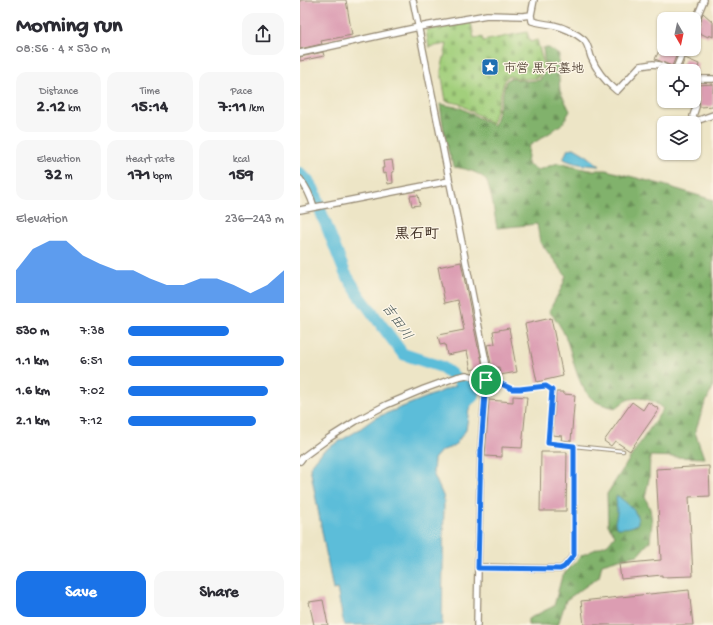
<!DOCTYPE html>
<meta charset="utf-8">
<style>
:root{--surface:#fff;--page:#f7f7f7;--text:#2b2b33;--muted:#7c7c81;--accent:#1a73e8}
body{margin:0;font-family:"Gochi Hand","Klee One",sans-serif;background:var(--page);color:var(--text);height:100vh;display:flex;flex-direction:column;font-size:15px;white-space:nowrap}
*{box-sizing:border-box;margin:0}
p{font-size:13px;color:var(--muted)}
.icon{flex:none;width:22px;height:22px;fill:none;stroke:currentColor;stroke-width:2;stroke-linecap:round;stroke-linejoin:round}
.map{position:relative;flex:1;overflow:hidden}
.details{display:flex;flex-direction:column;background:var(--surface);width:300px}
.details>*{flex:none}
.needle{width:26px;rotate:171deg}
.tools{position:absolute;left:357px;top:12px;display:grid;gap:8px}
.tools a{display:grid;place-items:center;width:44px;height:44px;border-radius:8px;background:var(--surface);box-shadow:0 1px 3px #0004;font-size:20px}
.pin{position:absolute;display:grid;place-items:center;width:34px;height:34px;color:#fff;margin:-17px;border:2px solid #fff;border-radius:50%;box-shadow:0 1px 4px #0007}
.round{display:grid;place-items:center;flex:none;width:42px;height:42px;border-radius:12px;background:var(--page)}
.headline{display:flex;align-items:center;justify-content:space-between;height:68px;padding:0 16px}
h1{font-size:22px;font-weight:700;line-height:30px}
.metrics{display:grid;grid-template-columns:repeat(3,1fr);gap:6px;height:68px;padding:4px 16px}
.metrics div{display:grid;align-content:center;border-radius:10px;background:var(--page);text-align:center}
.metrics b{font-size:17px;font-weight:700}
.metrics small{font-size:11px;font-weight:400}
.metrics p{font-size:11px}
.chart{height:112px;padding:8px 16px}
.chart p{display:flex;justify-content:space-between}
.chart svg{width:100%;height:72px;margin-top:4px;fill:var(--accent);opacity:.7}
.button{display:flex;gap:8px;margin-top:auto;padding:8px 16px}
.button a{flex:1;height:46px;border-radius:12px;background:var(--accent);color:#fff;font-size:16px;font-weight:700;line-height:46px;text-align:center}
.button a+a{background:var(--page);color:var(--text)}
ul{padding:0 16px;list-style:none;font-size:13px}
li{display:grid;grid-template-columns:64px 48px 1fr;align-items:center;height:30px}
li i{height:10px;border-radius:5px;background:var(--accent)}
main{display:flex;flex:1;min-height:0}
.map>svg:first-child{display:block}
.forest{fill:url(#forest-firs);stroke:#5e6e45}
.cemetery{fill:url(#cemetery-stones);stroke:#6e7c4d}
.water{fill:#5bbdd9;stroke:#4b747c}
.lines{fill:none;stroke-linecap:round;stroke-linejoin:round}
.river{stroke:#5bbdd9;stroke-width:12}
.building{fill:#dc9db2}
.service-casing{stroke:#948872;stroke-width:4.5}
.minor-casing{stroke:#948872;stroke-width:8}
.service{stroke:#fff;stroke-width:2.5}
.minor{stroke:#fff;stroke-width:5.5}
.route-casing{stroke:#fff;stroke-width:8}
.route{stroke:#1a73e8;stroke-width:5}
.labels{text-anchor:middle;stroke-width:3;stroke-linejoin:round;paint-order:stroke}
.poi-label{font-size:13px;fill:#3b2a1e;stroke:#fcf5e5;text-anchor:start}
.water-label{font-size:14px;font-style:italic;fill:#455656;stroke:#fcf5e5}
.quarter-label{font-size:15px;font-weight:bold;fill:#3b2a1e;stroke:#fcf5e5}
</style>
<main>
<section class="details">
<div class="headline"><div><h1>Morning run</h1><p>08:56 · 4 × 530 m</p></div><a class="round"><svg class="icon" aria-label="share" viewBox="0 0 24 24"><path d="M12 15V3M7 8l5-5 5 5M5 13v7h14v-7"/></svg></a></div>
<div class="metrics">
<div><p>Distance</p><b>2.12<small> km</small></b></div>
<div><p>Time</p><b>15:14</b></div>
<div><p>Pace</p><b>7:11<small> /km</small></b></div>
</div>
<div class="metrics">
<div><p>Elevation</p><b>32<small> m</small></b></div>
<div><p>Heart rate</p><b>171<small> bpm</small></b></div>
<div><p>kcal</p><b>159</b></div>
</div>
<div class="chart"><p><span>Elevation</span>236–243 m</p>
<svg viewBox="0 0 160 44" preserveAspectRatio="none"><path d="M0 44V24L10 11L20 6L30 6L40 15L50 20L60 24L70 24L80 29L90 33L100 33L110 29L120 29L130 33L140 38L150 33L160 24V44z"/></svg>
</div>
<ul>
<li><b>530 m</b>7:38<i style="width:65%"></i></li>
<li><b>1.1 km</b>6:51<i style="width:100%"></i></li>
<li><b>1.6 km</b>7:02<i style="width:90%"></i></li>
<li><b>2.1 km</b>7:12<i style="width:82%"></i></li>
</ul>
<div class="button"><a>Save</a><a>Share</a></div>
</section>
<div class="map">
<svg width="413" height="625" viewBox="0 0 413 625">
<defs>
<pattern id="forest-firs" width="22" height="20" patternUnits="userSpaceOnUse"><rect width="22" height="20" fill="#81b26c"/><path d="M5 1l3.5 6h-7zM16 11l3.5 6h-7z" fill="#6b9158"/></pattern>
<pattern id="cemetery-stones" width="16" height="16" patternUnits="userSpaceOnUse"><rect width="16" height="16" fill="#a2cf7c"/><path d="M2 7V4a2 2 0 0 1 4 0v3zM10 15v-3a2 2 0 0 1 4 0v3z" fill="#8cb26b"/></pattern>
</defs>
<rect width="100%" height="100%" fill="#fcf5e5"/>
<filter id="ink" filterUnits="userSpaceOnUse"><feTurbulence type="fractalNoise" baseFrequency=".025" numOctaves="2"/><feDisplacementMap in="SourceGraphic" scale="8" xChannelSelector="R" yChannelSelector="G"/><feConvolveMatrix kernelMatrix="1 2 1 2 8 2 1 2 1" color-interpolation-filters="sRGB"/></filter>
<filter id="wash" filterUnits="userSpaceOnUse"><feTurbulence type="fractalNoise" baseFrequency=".012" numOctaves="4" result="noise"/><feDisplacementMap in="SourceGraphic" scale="16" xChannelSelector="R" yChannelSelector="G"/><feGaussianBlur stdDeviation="0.9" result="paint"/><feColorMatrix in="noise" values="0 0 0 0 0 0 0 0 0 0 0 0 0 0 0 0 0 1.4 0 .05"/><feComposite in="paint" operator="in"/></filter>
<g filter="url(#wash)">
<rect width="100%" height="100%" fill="#ede5c6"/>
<!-- forest -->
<path class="forest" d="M243,48h6l10,7 -1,13 2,23 10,20 -7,12 -12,9 -22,14 -2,18 11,6 20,-7 30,7h18l54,14 53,16v187l-9,19 -9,26 9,26 -54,-2 -1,23 -4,18 5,12 2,13 -2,19 -12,14 -19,4 -17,5 -3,13 -33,23 -8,25h-30v-6l26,-13 8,-30 20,-21 26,-11 7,-9 -7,-10 -1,-31 23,-36 33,-49c-10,-9 -20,-13 -33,-10 -5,1 -10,6 -14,9 -9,-2 -19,-4 -26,-11 -14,-15 -17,-41 -24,-59 -4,-10 -10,-19 -17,-27l13,-24 4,-11 -26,-34 -3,-18 -40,4c-2,-10 -6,-42 -12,-49 -6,-7 -22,-11 -31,-12 -9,-20 -11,-42 -14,-63l21,4 33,18 12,-45 4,-3 17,3 13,-1 5,-12z"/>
<!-- cemetery -->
<path class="cemetery" d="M171,22l3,16 8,-1 1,4 44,-9 3,10 7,-2 6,22v6l-5,10 -16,1 -13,-3 -4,3 -13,45 -32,-20 -14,-3 -5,-30 6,-27 -18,3 -3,-17z"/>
<!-- water -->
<path class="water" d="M274,148l12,7 14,11c-13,-1 -24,-1 -36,-7v-2l4,-8z
M157,385l18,14 -6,10 -3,21 -12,16 -13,5 -7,8 -1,14 11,25 -2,127h-98l-7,-36 -4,1 -23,-123 13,-16 34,-20 18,-13z
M316,496h2c8,7 21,15 20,27 -6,5 -13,5 -20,5l-2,-1 -1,-5 2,-9 -1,-15z"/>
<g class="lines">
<!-- river -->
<path class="river" d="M0,173l7,7 6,8 4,10 4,14 24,61 14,22 44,59 39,13 17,13 15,15 -3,3 -12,8"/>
</g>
<g id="blocks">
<!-- building -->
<path class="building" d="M0,0h46l6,35 -31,6 1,3 -22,5z
M403,13l10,9v15l-4,-2 -1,2 -12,-6 6,-12 -1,-1z
M360,49l7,4 2,-4h10l-7,17 -17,-7z
M23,52l1,4 -24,5v-4z
M385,58l14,6 -2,7h-10l-6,-2z
M413,84v22l-13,1 -2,-22z
M92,160l2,12h-2l1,11 -5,1 -2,-11 -3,1 -1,-6h2l-1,-7z
M118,195l2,10 -8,1 -2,-10z
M161,262l17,85h1l4,20 -12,3 -4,-19 -20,4 -2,-11 -5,1 -2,-10 26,-5 -6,-30 -13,3 -7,-36z
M251,318l12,58 -26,6 -12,-58z
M209,328l8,44 -17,3 -1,-8 -7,1 -5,-23 8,-1 -2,-13z
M256,392h7v2l12,1 -4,46 -10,-1 1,-4 -10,-1z
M213,396l14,1 -5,51 -20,-1v10l-17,-1 4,-56 24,2z
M332,402l11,8 5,-8 11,7 -29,42 -15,-10 -4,5 -7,-5z
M241,452h26l-1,59h-26z
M409,466l1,30 -21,1 4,79 -31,1v-2l-41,4 -2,-15 42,-4 -5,-91z
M389,590l4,35h-109l-3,-24z
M23,600l5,25h-14l-5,-23z"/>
</g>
</g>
<g filter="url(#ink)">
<use href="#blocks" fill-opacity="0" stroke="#948872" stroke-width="1"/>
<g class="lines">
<!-- service casing -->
<g class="service-casing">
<path id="service" d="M187,380h6l19,9h8l26,-3 7,4 -5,53 26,3v109
M274,446l49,5"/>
</g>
<!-- minor casing -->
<g class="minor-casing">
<path id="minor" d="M113,0l75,372 -2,8 -5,68 -3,119 -1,58
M234,0l-3,15 1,6c7,2 14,3 21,4 10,2 23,8 31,15 4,4 5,11 7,17 5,13 15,25 26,34l23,-25 13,-2 7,1 12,6
M394,24l10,-24
M0,53l119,-26 68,-12 36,1 8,-1
M375,71l9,-22
M394,79h19
M394,90l2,17 -3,9 1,3 5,1 14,-5
M0,179c7,9 11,18 14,28
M0,210l149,-29
M0,461l3,-4 26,-19 27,-17 30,-16 38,-16 33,-12 9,-2 20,5
M178,567l82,2 4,-2 10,-12"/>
</g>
<!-- service -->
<use href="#service" class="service"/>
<!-- minor -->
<use href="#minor" class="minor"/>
</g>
</g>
<g class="lines" filter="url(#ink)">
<!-- route casing -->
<g class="route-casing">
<path id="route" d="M186,380h7l19,9h8l26,-3 6,4 -4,53 26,3v109l-10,12 -4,2 -82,-1 3,-120z"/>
</g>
<!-- route -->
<use href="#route" class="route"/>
</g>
<!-- icons -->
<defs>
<g id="sight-square" transform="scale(0.9)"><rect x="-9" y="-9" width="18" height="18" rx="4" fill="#1f6fb2" stroke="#fcf5e5"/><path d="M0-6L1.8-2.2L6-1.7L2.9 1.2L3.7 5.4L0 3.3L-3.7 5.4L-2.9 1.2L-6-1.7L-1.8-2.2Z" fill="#fff"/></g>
</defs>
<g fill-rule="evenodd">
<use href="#sight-square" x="190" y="67"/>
</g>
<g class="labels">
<!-- poi labels -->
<g class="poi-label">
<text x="203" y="72">市営 黒石墓地</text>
</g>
<!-- water labels -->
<g class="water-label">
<text transform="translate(98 321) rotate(55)" y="5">吉田川</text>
</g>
<!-- quarter labels -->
<g class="quarter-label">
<text x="117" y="238">黒石町</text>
</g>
</g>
</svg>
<div class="tools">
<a><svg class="needle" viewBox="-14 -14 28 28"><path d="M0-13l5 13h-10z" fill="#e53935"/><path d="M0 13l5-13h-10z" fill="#7c7c81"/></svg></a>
<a><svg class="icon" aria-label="locate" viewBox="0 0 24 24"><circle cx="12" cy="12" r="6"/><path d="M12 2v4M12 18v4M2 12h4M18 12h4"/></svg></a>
<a><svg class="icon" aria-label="layers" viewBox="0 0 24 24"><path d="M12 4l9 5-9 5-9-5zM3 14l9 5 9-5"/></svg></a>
</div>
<div class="pin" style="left:186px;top:380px;background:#1e9e55"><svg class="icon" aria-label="arrive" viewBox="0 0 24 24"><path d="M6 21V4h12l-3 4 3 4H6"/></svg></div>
</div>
</main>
